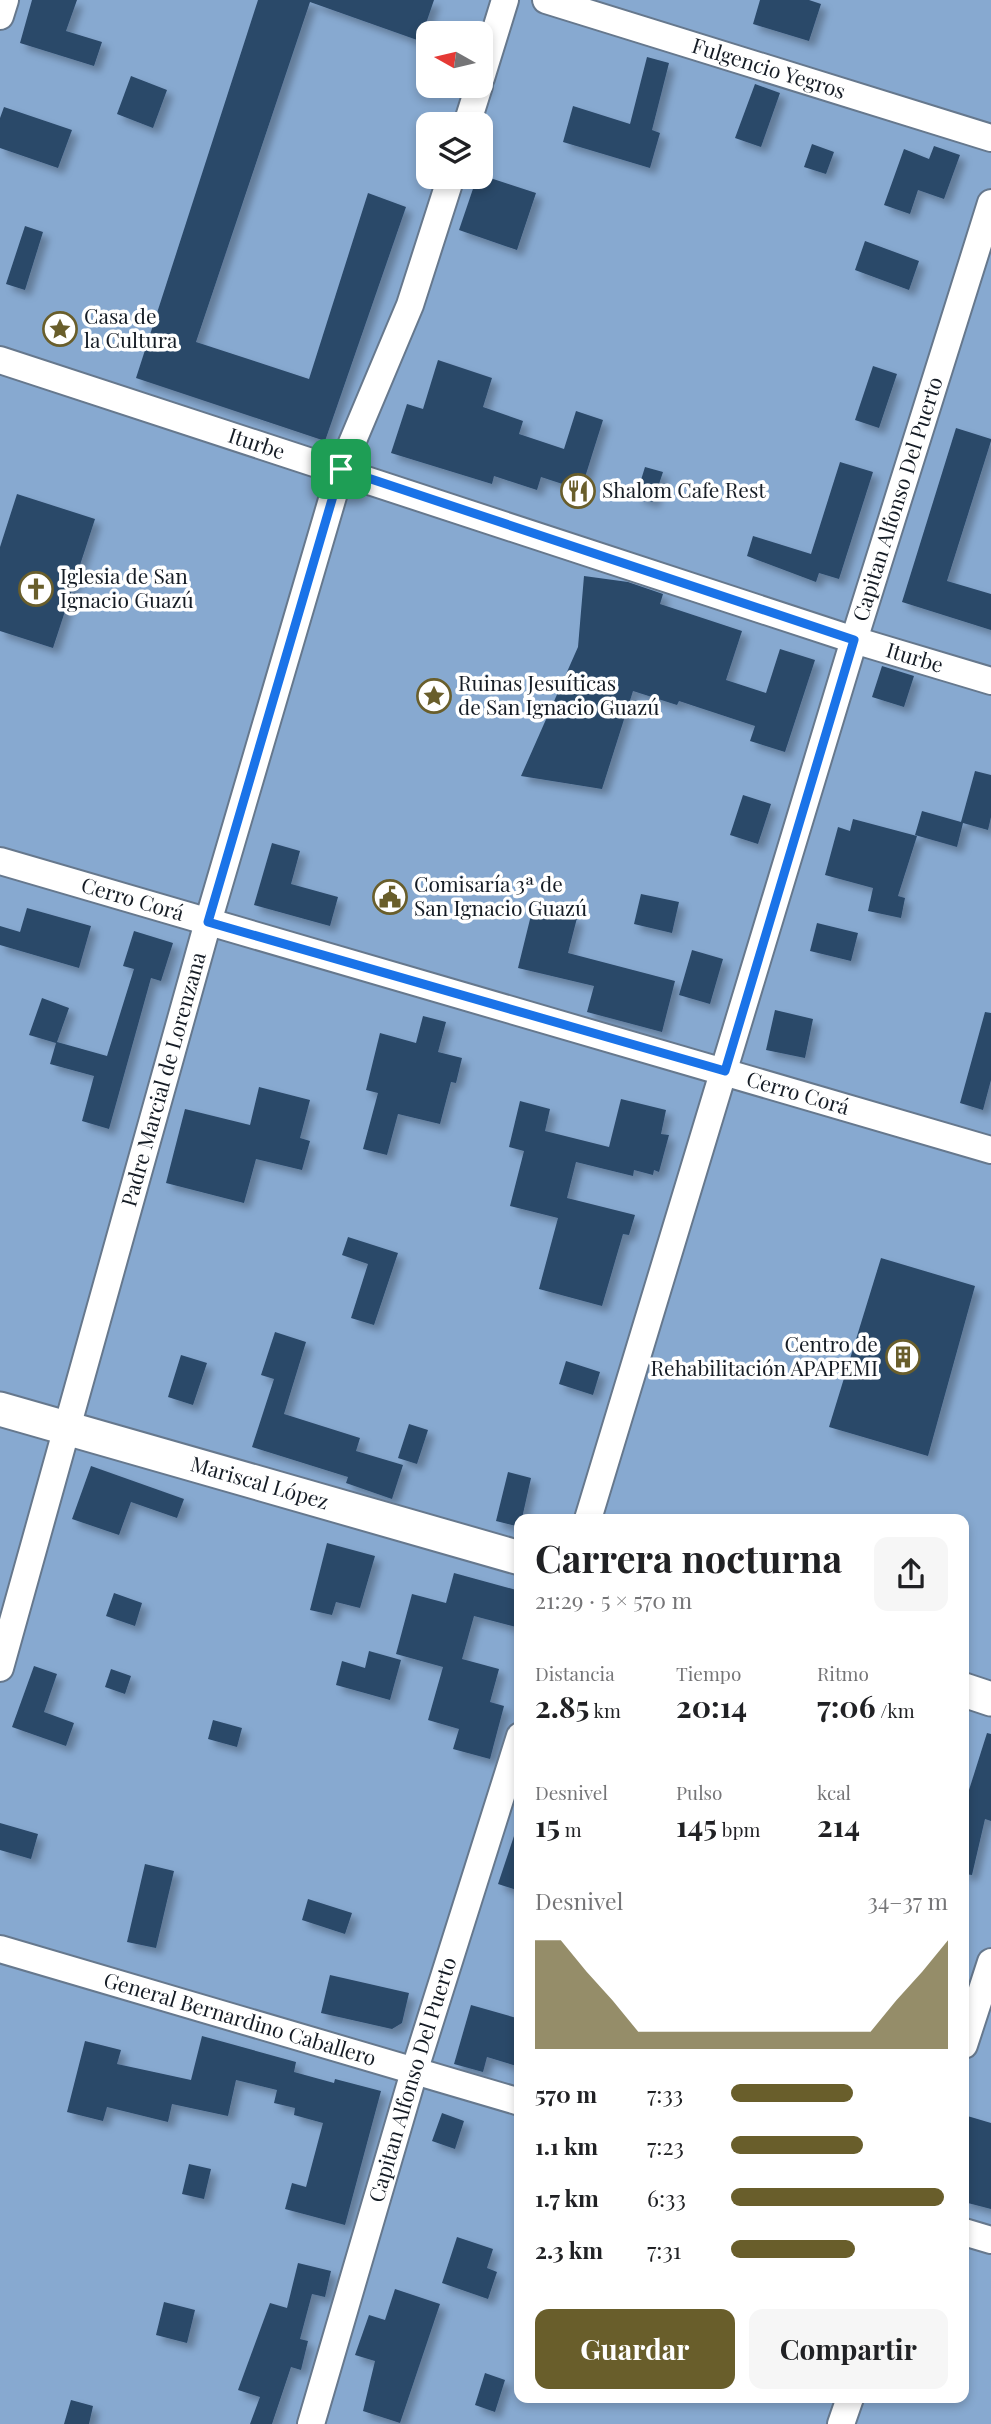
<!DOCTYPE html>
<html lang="es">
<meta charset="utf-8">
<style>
:root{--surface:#fff;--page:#f6f6f6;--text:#202124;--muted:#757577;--accent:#695e2b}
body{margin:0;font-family:"Playfair Display",serif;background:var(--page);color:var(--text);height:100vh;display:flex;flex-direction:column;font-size:26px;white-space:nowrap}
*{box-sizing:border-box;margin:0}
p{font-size:23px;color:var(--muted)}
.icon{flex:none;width:38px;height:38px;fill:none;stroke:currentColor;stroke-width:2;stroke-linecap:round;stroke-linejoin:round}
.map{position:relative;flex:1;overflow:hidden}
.side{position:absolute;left:514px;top:1514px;width:455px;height:889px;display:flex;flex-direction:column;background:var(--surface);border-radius:14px;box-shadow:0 4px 10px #0003}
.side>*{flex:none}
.needle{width:46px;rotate:278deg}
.buttons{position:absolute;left:416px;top:21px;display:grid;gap:14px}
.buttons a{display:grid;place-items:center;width:77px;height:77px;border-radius:14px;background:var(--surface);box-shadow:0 4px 10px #0003;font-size:35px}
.pin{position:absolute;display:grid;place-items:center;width:60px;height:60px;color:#fff;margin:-30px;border-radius:14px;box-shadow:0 4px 10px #0006}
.round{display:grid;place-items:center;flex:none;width:74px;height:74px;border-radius:14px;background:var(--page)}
.summary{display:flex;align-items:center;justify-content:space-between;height:119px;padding:0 21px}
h1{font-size:38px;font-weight:700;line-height:52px}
.metrics{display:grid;grid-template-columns:repeat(3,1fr);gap:10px;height:119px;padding:7px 21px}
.metrics div{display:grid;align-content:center}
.metrics b{font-size:30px;font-weight:700}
.metrics small{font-size:19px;font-weight:400}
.metrics p{font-size:19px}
.chart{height:196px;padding:14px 21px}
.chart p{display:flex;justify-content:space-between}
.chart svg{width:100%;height:126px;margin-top:7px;fill:var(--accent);opacity:.7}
.button{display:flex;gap:14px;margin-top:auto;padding:14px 21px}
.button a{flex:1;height:80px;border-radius:14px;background:var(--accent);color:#fff;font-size:28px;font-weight:700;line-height:80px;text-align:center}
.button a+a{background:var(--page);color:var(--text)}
ul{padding:0 21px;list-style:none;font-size:23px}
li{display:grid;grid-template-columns:112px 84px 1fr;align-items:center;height:52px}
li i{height:18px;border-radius:9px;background:var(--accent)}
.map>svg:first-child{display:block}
.water{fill:#87a9d0;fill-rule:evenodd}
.building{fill:#2a4869;filter:url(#shadow)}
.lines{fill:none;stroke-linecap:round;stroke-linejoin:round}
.minor-casing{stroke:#66788d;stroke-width:30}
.major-casing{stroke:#66788d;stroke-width:37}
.minor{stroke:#fff;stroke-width:26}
.major{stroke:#fff;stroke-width:33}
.route-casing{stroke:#fff;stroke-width:14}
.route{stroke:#1a73e8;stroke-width:9}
.labels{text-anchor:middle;stroke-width:7;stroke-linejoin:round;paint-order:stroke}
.street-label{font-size:21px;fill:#151c25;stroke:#fff}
.poi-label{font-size:21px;fill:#151c25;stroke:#fff;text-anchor:start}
</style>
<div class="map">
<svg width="991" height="2424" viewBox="0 0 991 2424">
<defs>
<filter id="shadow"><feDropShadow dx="6" dy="6" stdDeviation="3.5" flood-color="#0004"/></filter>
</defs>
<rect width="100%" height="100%" fill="#e1edfb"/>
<!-- water -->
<path class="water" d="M0,0h991v2424h-991zM429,33h52v53h-52zM429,124h52v53h-52zM520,1519h444v879h-444z"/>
<!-- building -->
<path class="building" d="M32,0h45l-11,31 36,11 -8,24 -74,-23z
M258,0h176l-14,41 -110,-39 -114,340 113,37 59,-186 38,14 -81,234 -189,-63z
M760,0h49l12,4 -12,37 -56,-17z
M647,57l22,6 -17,67 8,3 -10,35 -87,-26 10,-36 57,18z
M131,76l36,14 -14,38 -36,-14z
M755,84l25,9 -19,54 -26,-9z
M4,107l68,23 -14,38 -58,-20v-30z
M812,144l22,8 -8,22 -22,-7z
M934,146l26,9 -16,44 -26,-9 -8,24 -26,-9 20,-56 25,10z
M481,175l55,18 -19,57 -58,-20 18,-53z
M25,226l18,6 -18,58 -19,-6z
M865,241l54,20 -10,29 -54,-20z
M438,360l54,18 -9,29 40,14 -4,13 45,15 12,-38 27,9 -22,70 -40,-13 -4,13 -43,-14 -2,8 -101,-31 16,-49 16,5z
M873,366l24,8 -18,54 -24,-8z
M956,428l35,11v2l-44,140 44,13v36l-89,-28z
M840,462l33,10 -34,107 -20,-6 -3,9 -69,-26 6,-20 58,18z
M645,467l18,5 -10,30 -17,-6z
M17,494l78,25 -42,129 -53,-17v-84z
M584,576l44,6 35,12 -3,10 82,27 -16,49 40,13 14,-44 35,11 -30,92 -35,-11 5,-15 -76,-25 -2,4 -44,-14 -31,98 -81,-13 57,-129z
M882,666l32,10 -10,31 -32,-10z
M975,771l16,4v42l-3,13 -25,-7 -6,24 -42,-12 7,-24 39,11z
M743,795l28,9 -13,40 -28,-9z
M853,819l64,17 -19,60 7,2 -4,20 -33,-7 5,-23 -48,-13 13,-48 12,4z
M272,843l28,8 -9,33 47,13 -8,29 -76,-21z
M641,894l38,8 -7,31 -38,-9z
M533,907l44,11 -9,35 107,28 -13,51 -75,-20 7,-26 -76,-18z
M27,908l64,18 -12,42 -79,-23v-19l20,6z
M817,923l41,10 -7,28 -41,-10z
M134,931l39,12 -12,38 -10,-3 -42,151 -27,-8 12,-45 -44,-12 6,-21 -27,-8 13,-37 27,10 -12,34 50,14 27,-87 -11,-3z
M692,950l31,9 -13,45 -31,-9z
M775,1010l38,9 -8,39 -39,-8z
M985,1012l6,1v67l-8,30 -23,-7z
M423,1016l23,6 -8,30 24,6 -6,25 -5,-1 -11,42 -42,-10 -11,41 -24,-6 15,-56 -12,-3 14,-57 36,10z
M259,1087l51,13 -10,38 10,3 -8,29 -46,-11 -12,44 -78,-20 19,-74 65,16z
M621,1099l45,11 -5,24 8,1 -10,37 -5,-2 -1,5 -19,-5 -1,6 -57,-14 -9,36 68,17 -6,20 -6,-1 -21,72 -63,-17 19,-71 -48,-12 14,-55 -15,-4 11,-46 30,8 -5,22 64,16z
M348,1237l50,16 -24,72 -23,-7 17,-54 -26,-9z
M881,1258l94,28 -47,170 -99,-29z
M275,1332l31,10 -22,72 76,24 -4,13 47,14 -11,34 -46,-16 2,-6 -96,-30 22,-68 -13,-4z
M181,1355l26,8 -14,42 -25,-8z
M566,1361l34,11 -7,23 -34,-11z
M409,1424l19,6 -11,34 -19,-6z
M91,1466l93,33 -7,19 -46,-16 -12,33 -47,-16z
M508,1472l23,6 -11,49 -24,-6z
M327,1543l48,13 -15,52 -24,-6 -4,13 -22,-5z
M454,1573l66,18v37l-46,-12 -12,43 37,10 -9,33 14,4 -14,53 -37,-10 6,-20 -31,-9 15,-53 -47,-13 16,-60 34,9z
M114,1593l28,10 -7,23 -29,-10z
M369,1651l32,9 -11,40 -54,-15 6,-24 23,7z
M34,1666l23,8 -13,38 30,11 -8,23 -54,-19z
M111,1669l20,7 -6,18 -20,-7z
M213,1720l29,8 -5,19 -29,-8z
M987,1733l4,1v87l-6,-2 -13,56 -8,-1v-85l5,1z
M0,1823l38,11 -7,25 -31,-9z
M516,1830h4v61l-22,-7z
M145,1864l29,7 -18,77 -29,-6z
M308,1899l44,14 -7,21 -43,-14z
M330,1975l79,18 -7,30 -10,6 -71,-16z
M471,2005l49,14v48l-33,-10 -4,15 -29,-8z
M202,2036l94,26 -2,10 40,11 1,-4 46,12 -36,134 -60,-16 7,-26 14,4 17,-64 -29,-8 1,-7 -21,-5 3,-13 -41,-10 -8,36 -56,-12 -4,18 -61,-15 -4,14 -36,-9 18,-71 36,9 -4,14 74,16z
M442,2113l22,8 -9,28 -23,-8z
M964,2115l27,8v86l-27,-7z
M189,2164l22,5 -7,30 -22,-5z
M457,2237l36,12 -6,19 10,4 -9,27 -46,-16z
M298,2263l33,8 -6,26 -13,-3 -12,45 8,2 -7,29 -10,-3 -19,57h-22l10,-27 -22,-7 32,-87 17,5z
M395,2289l45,15 -40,119 -37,-12 12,-50 -20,-6 14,-40 16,5z
M164,2302l31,8 -8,33 -31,-8z
M485,2373l20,7 -10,32 -20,-7z
M71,2400l22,6 -4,18h-25z"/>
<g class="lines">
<!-- minor casing -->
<g class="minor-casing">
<g id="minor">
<path id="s1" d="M546,0l445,138"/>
<path d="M0,16l5,-16"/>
<path d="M481,78l24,-78"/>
<path d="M467,124l12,-38"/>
<path id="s2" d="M0,360l854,280 137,41"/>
<path id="s3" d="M0,861l991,289"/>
<path id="s4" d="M588,1519l266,-879 137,-437"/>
<path id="s5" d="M0,1668l208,-746 133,-453 69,-164 41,-128"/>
<path id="s6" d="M0,1949l520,153"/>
<path d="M964,2045l27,-83"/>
<path d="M964,2232l27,8"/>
<path id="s7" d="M311,2424l103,-352 106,-336"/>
<path d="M841,2424l9,-26"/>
</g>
</g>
<!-- major casing -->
<g class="major-casing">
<g id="major">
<path id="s8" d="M0,1409l520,149"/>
<path d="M964,1690l27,9"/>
</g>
</g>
<!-- minor -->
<use href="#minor" class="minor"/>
<!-- major -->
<use href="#major" class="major"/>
</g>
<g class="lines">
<!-- route casing -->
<g class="route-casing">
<path id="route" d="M341,469l513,171 -129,431 -517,-149z"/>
</g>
<!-- route -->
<use href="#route" class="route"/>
</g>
<!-- icons -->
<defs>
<g id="sight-ring" transform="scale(1.75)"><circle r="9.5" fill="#fff" stroke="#695e2b" stroke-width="1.5"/><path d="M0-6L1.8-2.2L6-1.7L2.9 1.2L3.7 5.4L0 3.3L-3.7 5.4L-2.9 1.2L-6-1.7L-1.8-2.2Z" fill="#695e2b"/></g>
<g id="restaurant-ring" transform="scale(1.75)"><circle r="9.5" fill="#fff" stroke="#695e2b" stroke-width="1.5"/><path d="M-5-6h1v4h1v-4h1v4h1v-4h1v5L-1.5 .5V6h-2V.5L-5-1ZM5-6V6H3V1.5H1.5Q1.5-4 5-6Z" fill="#695e2b"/></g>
<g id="church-ring" transform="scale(1.75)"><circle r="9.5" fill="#fff" stroke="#695e2b" stroke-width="1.5"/><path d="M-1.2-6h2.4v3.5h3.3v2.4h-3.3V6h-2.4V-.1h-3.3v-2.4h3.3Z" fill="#695e2b"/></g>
<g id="civic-ring" transform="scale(1.75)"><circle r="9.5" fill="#fff" stroke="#695e2b" stroke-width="1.5"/><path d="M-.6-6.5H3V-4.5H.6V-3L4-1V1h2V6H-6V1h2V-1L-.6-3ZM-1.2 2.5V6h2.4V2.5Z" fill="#695e2b"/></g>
<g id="building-ring" transform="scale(1.75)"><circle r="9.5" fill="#fff" stroke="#695e2b" stroke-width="1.5"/><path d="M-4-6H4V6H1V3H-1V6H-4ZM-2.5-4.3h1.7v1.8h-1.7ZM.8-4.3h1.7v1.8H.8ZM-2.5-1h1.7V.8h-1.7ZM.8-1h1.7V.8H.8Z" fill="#695e2b"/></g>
</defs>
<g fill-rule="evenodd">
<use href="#sight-ring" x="60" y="329"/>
<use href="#restaurant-ring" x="578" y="491"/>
<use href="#church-ring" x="36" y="589"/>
<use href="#sight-ring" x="434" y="696"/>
<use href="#civic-ring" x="390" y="897"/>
<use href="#building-ring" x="903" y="1357"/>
</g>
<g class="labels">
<!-- street labels -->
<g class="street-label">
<text dy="7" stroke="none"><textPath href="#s1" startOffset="233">Fulgencio Yegros</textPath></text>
<text dy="7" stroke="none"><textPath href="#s2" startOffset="270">Iturbe</textPath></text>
<text dy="7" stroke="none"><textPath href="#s4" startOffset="1066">Capitan Alfonso Del Puerto</textPath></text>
<text dy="7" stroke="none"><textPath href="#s2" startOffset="962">Iturbe</textPath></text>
<text dy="7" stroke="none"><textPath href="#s3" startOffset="138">Cerro Corá</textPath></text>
<text dy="7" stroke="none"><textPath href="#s5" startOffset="611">Padre Marcial de Lorenzana</textPath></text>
<text dy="7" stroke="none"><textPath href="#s3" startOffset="831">Cerro Corá</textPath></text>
<text dy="7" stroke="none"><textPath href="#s8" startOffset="270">Mariscal López</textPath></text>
<text dy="7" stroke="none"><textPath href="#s6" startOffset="250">General Bernardino Caballero</textPath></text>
<text dy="7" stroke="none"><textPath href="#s7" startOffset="359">Capitan Alfonso Del Puerto</textPath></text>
</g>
<!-- poi labels -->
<g class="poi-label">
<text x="84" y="324">Casa de<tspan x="84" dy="24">la Cultura</tspan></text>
<text x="602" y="498">Shalom Cafe Rest</text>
<text x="60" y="584">Iglesia de San<tspan x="60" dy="24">Ignacio Guazú</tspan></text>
<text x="458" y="691">Ruinas Jesuíticas<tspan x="458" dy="24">de San Ignacio Guazú</tspan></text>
<text x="414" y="892">Comisaría 3ª de<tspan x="414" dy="24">San Ignacio Guazú</tspan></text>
<text x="878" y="1352" text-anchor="end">Centro de<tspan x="878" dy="24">Rehabilitación APAPEMI</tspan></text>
</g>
</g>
</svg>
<div class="buttons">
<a><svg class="needle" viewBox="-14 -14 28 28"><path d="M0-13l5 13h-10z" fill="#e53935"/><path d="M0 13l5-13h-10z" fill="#757577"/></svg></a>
<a><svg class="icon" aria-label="layers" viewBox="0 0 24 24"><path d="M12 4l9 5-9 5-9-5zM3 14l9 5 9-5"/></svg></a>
</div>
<div class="pin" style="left:341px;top:469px;background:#1e9e55"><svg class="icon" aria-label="arrive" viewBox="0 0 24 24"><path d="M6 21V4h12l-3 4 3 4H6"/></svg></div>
<section class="side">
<div class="summary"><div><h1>Carrera nocturna</h1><p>21:29 · 5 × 570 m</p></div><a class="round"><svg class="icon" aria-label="share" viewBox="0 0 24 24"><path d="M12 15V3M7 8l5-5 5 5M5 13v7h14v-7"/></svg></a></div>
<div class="metrics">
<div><p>Distancia</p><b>2.85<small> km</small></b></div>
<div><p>Tiempo</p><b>20:14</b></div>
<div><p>Ritmo</p><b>7:06<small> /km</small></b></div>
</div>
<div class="metrics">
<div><p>Desnivel</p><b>15<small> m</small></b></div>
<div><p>Pulso</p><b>145<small> bpm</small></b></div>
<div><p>kcal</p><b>214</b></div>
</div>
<div class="chart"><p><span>Desnivel</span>34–37 m</p>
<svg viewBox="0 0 160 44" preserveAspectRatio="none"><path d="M0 44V6L10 6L20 17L30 27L40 38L50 38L60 38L70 38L80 38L90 38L100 38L110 38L120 38L130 38L140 27L150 17L160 6V44z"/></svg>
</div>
<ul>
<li><b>570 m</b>7:33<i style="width:56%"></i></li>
<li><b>1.1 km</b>7:23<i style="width:61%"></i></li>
<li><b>1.7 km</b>6:33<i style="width:98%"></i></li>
<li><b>2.3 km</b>7:31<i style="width:57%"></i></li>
</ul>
<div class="button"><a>Guardar</a><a>Compartir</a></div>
</section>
</div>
